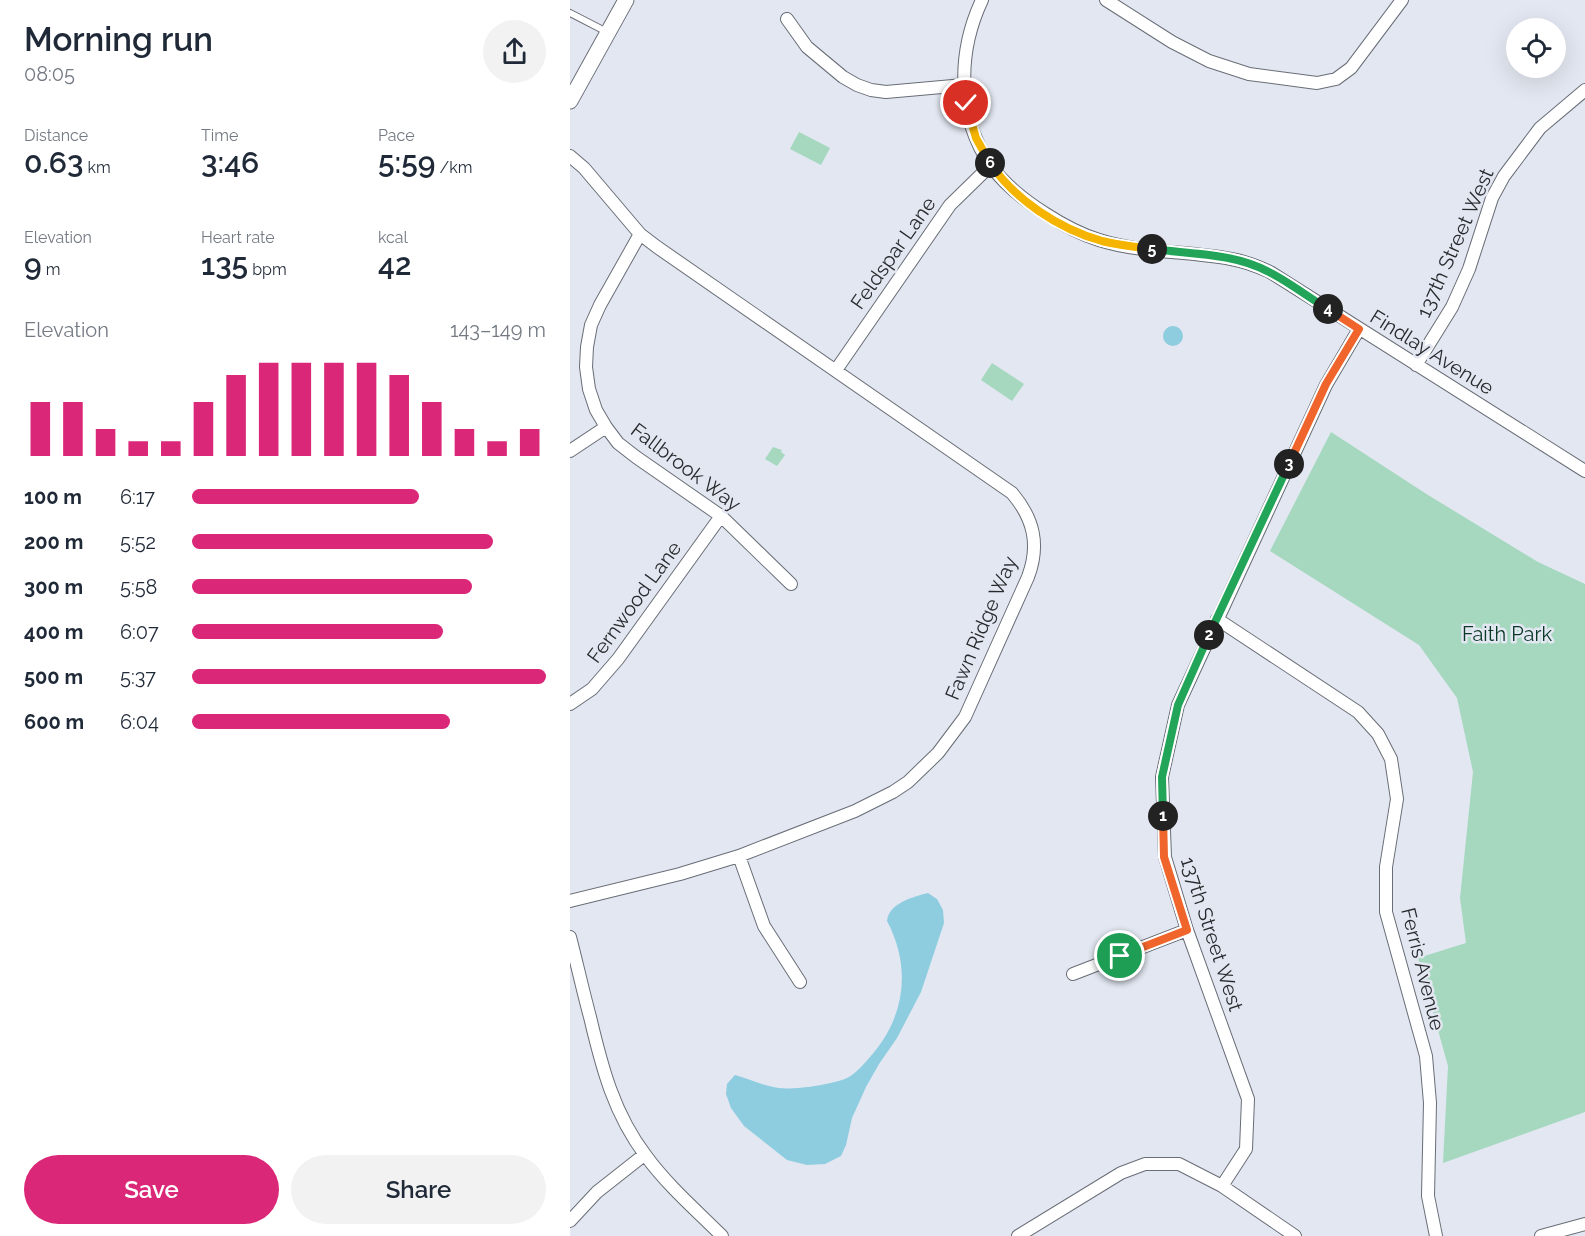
<!DOCTYPE html>
<meta charset="utf-8">
<style>
:root{--surface:#fff;--page:#f2f2f3;--text:#1f2937;--muted:#747a83;--accent:#db2777}
body{margin:0;font-family:Raleway,sans-serif;background:var(--page);color:var(--text);height:100vh;display:flex;flex-direction:column;font-size:22px;white-space:nowrap}
*{box-sizing:border-box;margin:0}
p{font-size:20px;color:var(--muted)}
.icon{flex:none;width:33px;height:33px;fill:none;stroke:currentColor;stroke-width:2;stroke-linecap:round;stroke-linejoin:round}
.map{position:relative;flex:1;overflow:hidden}
.details{display:flex;flex-direction:column;background:var(--surface);width:570px}
.details>*{flex:none}
.tools{position:absolute;left:936px;top:18px;display:grid;gap:12px}
.tools a{display:grid;place-items:center;width:60px;height:60px;border-radius:50%;background:var(--surface);box-shadow:0 6px 24px #0002;font-size:30px}
.pin{position:absolute;display:grid;place-items:center;width:51px;height:51px;color:#fff;margin:-26px;border:3px solid #fff;border-radius:50%;box-shadow:0 2px 6px #0007}
.km{position:absolute;width:30px;height:30px;margin:-15px;border-radius:50%;background:#222;color:#fff;font-size:16px;line-height:30px;text-align:center}
.round{display:grid;place-items:center;flex:none;width:63px;height:63px;border-radius:32px;background:var(--page)}
.summary{display:flex;align-items:center;justify-content:space-between;height:102px;padding:0 24px}
h1{font-size:33px;font-weight:600;line-height:45px}
.figures{display:grid;grid-template-columns:repeat(3,1fr);gap:9px;height:102px;padding:6px 24px}
.figures div{display:grid;align-content:center}
.figures b{font-size:30px;font-weight:600}
.figures small{font-size:16px;font-weight:400}
.figures p{font-size:16px}
.chart{height:168px;padding:12px 24px}
.chart p{display:flex;justify-content:space-between}
.chart svg{width:100%;height:108px;margin-top:6px;stroke:var(--accent);stroke-width:6}
.button{display:flex;gap:12px;margin-top:auto;padding:12px 24px}
.button a{flex:1;height:69px;border-radius:36px;background:var(--accent);color:#fff;font-size:24px;font-weight:600;line-height:69px;text-align:center}
.button a+a{background:var(--page);color:var(--text)}
ul{padding:0 24px;list-style:none;font-size:20px}
li{display:grid;grid-template-columns:96px 72px 1fr;align-items:center;height:45px}
li i{height:15px;border-radius:8px;background:var(--accent)}
main{display:flex;flex:1;min-height:0}
.map>svg:first-child{display:block}
.green{fill:#a5d8be}
.water{fill:#8ecddf}
.lines{fill:none;stroke-linecap:round;stroke-linejoin:round}
.service-casing{stroke:#686d76;stroke-width:8}
.minor-casing{stroke:#686d76;stroke-width:14}
.tertiary-casing{stroke:#686d76;stroke-width:17}
.service{stroke:#fff;stroke-width:6}
.minor{stroke:#fff;stroke-width:12}
.tertiary{stroke:#fff;stroke-width:15}
.split-1-casing{stroke:#fff;stroke-width:12}
.split-2-casing{stroke:#fff;stroke-width:12}
.split-3-casing{stroke:#fff;stroke-width:12}
.split-4-casing{stroke:#fff;stroke-width:12}
.split-5-casing{stroke:#fff;stroke-width:12}
.split-6-casing{stroke:#fff;stroke-width:12}
.split-7-casing{stroke:#fff;stroke-width:12}
.split-1{stroke:#f0652b;stroke-width:8}
.split-2{stroke:#22a559;stroke-width:8}
.split-3{stroke:#22a559;stroke-width:8}
.split-4{stroke:#f0652b;stroke-width:8}
.split-5{stroke:#22a559;stroke-width:8}
.split-6{stroke:#f5b400;stroke-width:8}
.split-7{stroke:#f5b400;stroke-width:8}
.labels{text-anchor:middle;stroke-width:5;stroke-linejoin:round;paint-order:stroke}
.street-label{font-size:20px;fill:#282a2d;stroke:#e2e7f1}
.park-label{font-size:20px;fill:#0a3826;stroke:#e2e7f1}
</style>
<main>
<section class="details">
<div class="summary"><div><h1>Morning run</h1><p>08:05</p></div><a class="round"><svg class="icon" aria-label="share" viewBox="0 0 24 24"><path d="M12 15V3M7 8l5-5 5 5M5 13v7h14v-7"/></svg></a></div>
<div class="figures">
<div><p>Distance</p><b>0.63<small> km</small></b></div>
<div><p>Time</p><b>3:46</b></div>
<div><p>Pace</p><b>5:59<small> /km</small></b></div>
</div>
<div class="figures">
<div><p>Elevation</p><b>9<small> m</small></b></div>
<div><p>Heart rate</p><b>135<small> bpm</small></b></div>
<div><p>kcal</p><b>42</b></div>
</div>
<div class="chart"><p><span>Elevation</span>143–149 m</p>
<svg viewBox="0 0 160 44" preserveAspectRatio="none"><path d="M5 44V22M15 44V22M25 44V33M35 44V38M45 44V38M55 44V22M65 44V11M75 44V6M85 44V6M95 44V6M105 44V6M115 44V11M125 44V22M135 44V33M145 44V38M155 44V33"/></svg>
</div>
<ul>
<li><b>100 m</b>6:17<i style="width:64%"></i></li>
<li><b>200 m</b>5:52<i style="width:85%"></i></li>
<li><b>300 m</b>5:58<i style="width:79%"></i></li>
<li><b>400 m</b>6:07<i style="width:71%"></i></li>
<li><b>500 m</b>5:37<i style="width:100%"></i></li>
<li><b>600 m</b>6:04<i style="width:73%"></i></li>
</ul>
<div class="button"><a>Save</a><a>Share</a></div>
</section>
<div class="map">
<svg width="1015" height="1236" viewBox="0 0 1015 1236">
<rect width="100%" height="100%" fill="#e2e7f1"/>
<!-- green -->
<path class="green" d="M229,132l31,16 -9,17 -31,-16z
M422,363l32,21 -12,17 -31,-21z
M761,432l97,63 110,67 47,22v528l-142,51 5,-97 -30,-108 48,-15 -6,-45 13,-126 -16,-74 -38,-53 -149,-94z
M203,447l9,3 -1,2 4,3 -8,11 -12,-7z"/>
<!-- water -->
<path class="water" d="M593 336a10 10 0 1 1 20 0a10 10 0 1 1-20 0Z
M358,893l9,6 6,11 1,13 -23,69 -24,46 -18,26 -13,23 -14,31 -6,27 -5,11 -16,8 -18,1 -20,-5 -43,-34 -13,-18 -5,-14 1,-10 8,-9c15,4 28,11 44,13 15,2 48,-3 63,-8 11,-3 20,-14 28,-23 35,-39 42,-89 17,-136 2,-18 26,-24 41,-28z"/>
<g class="lines">
<!-- service casing -->
<g class="service-casing">
<path id="service" d="M0,13l37,19"/>
</g>
<!-- minor casing -->
<g class="minor-casing">
<path id="minor" d="M412,0c-25,53 -25,117 9,166 15,20 34,35 55,48 17,11 34,20 53,26 41,13 89,11 132,19 13,2 26,7 39,13l315,199
M536,0l66,42 37,19 40,13 68,9 19,-4 15,-11 51,-68
M217,19l20,28 36,30 14,8 14,5 15,2 78,-7
M0,156l14,12 56,66 17,13 355,246c22,26 28,52 16,84l-63,140 -27,36 -30,29 -15,10 -38,19 -116,45 -59,18 -110,27
M70,234l-40,71 -9,20 -4,22 -1,20 3,22 7,21 10,17 12,16 18,14 85,59 70,68
M846,365l36,-58 17,-38 23,-71 12,-22 36,-48 45,-38
M266,370l114,-165 41,-40
M0,451l36,-24
M647,619l141,93 20,22 13,25 6,40 -11,68v45l40,144 4,47 -2,93 8,40
M0,704l22,-15 26,-30 103,-143
M169,856l25,70 36,56
M0,937c7,27 13,54 20,80 12,51 24,97 56,139 22,30 50,54 76,80
M503,974l114,-44
M652,1186l24,-37 2,-50 -61,-169 -22,-73 -3,-80 16,-72 148,-320 33,-56
M0,1221l27,-29 47,-37
M448,1236l103,-63 24,-9h34l43,22 73,50
M971,1236l44,-12"/>
</g>
<!-- tertiary casing -->
<g class="tertiary-casing">
<path id="tertiary" d="M0,101l56,-101"/>
</g>
<!-- service -->
<use href="#service" class="service"/>
<!-- minor -->
<use href="#minor" class="minor"/>
<!-- tertiary -->
<use href="#tertiary" class="tertiary"/>
</g>
<g class="lines">
<!-- split-1 casing -->
<g class="split-1-casing">
<path id="split-1" d="M550,956l67,-26 -23,-73 -1,-41"/>
</g>
<!-- split-2 casing -->
<g class="split-2-casing">
<path id="split-2" d="M593,816l-1,-39 16,-72 31,-70"/>
</g>
<!-- split-3 casing -->
<g class="split-3-casing">
<path id="split-3" d="M639,635l80,-171"/>
</g>
<!-- split-4 casing -->
<g class="split-4-casing">
<path id="split-4" d="M719,464l37,-80 33,-55 -31,-20"/>
</g>
<!-- split-5 casing -->
<g class="split-5-casing">
<path id="split-5" d="M582,249c38,5 82,4 117,23 20,10 39,25 59,37"/>
</g>
<!-- split-6 casing -->
<g class="split-6-casing">
<path id="split-6" d="M420,163c25,37 69,66 112,78 16,4 33,6 50,8"/>
</g>
<!-- split-7 casing -->
<g class="split-7-casing">
<path id="split-7" d="M396,103l10,35 14,25"/>
</g>
<!-- split-1 -->
<use href="#split-1" class="split-1"/>
<!-- split-2 -->
<use href="#split-2" class="split-2"/>
<!-- split-3 -->
<use href="#split-3" class="split-3"/>
<!-- split-4 -->
<use href="#split-4" class="split-4"/>
<!-- split-5 -->
<use href="#split-5" class="split-5"/>
<!-- split-6 -->
<use href="#split-6" class="split-6"/>
<!-- split-7 -->
<use href="#split-7" class="split-7"/>
</g>
<g class="labels">
<!-- street labels -->
<g class="street-label">
<text transform="translate(885 243) rotate(-66)" y="7">137th Street West</text>
<text transform="translate(323 253) rotate(-55)" y="7">Feldspar Lane</text>
<text transform="translate(862 352) rotate(32)" y="7">Findlay Avenue</text>
<text transform="translate(116 467) rotate(37)" y="7">Fallbrook Way</text>
<text transform="translate(64 602) rotate(-54)" y="7">Fernwood Lane</text>
<text transform="translate(411 628) rotate(-67)" y="7">Fawn Ridge Way</text>
<text transform="translate(642 934) rotate(72)" y="7">137th Street West</text>
<text transform="translate(853 969) rotate(76)" y="7">Ferris Avenue</text>
</g>
<!-- park labels -->
<g class="park-label">
<text x="937" y="641">Faith Park</text>
</g>
</g>
</svg>
<div class="tools">
<a><svg class="icon" aria-label="locate" viewBox="0 0 24 24"><circle cx="12" cy="12" r="6"/><path d="M12 2v4M12 18v4M2 12h4M18 12h4"/></svg></a>
</div>
<div class="pin" style="left:550px;top:956px;background:#1e9e55"><svg class="icon" aria-label="arrive" viewBox="0 0 24 24"><path d="M6 21V4h12l-3 4 3 4H6"/></svg></div>
<div class="pin" style="left:396px;top:103px;background:#d93025"><svg class="icon" aria-label="check" viewBox="0 0 24 24"><path d="M5 12l5 5 9-10"/></svg></div>
<b class="km" style="left:593px;top:816px">1</b>
<b class="km" style="left:639px;top:635px">2</b>
<b class="km" style="left:719px;top:464px">3</b>
<b class="km" style="left:758px;top:309px">4</b>
<b class="km" style="left:582px;top:249px">5</b>
<b class="km" style="left:420px;top:163px">6</b>
</div>
</main>
